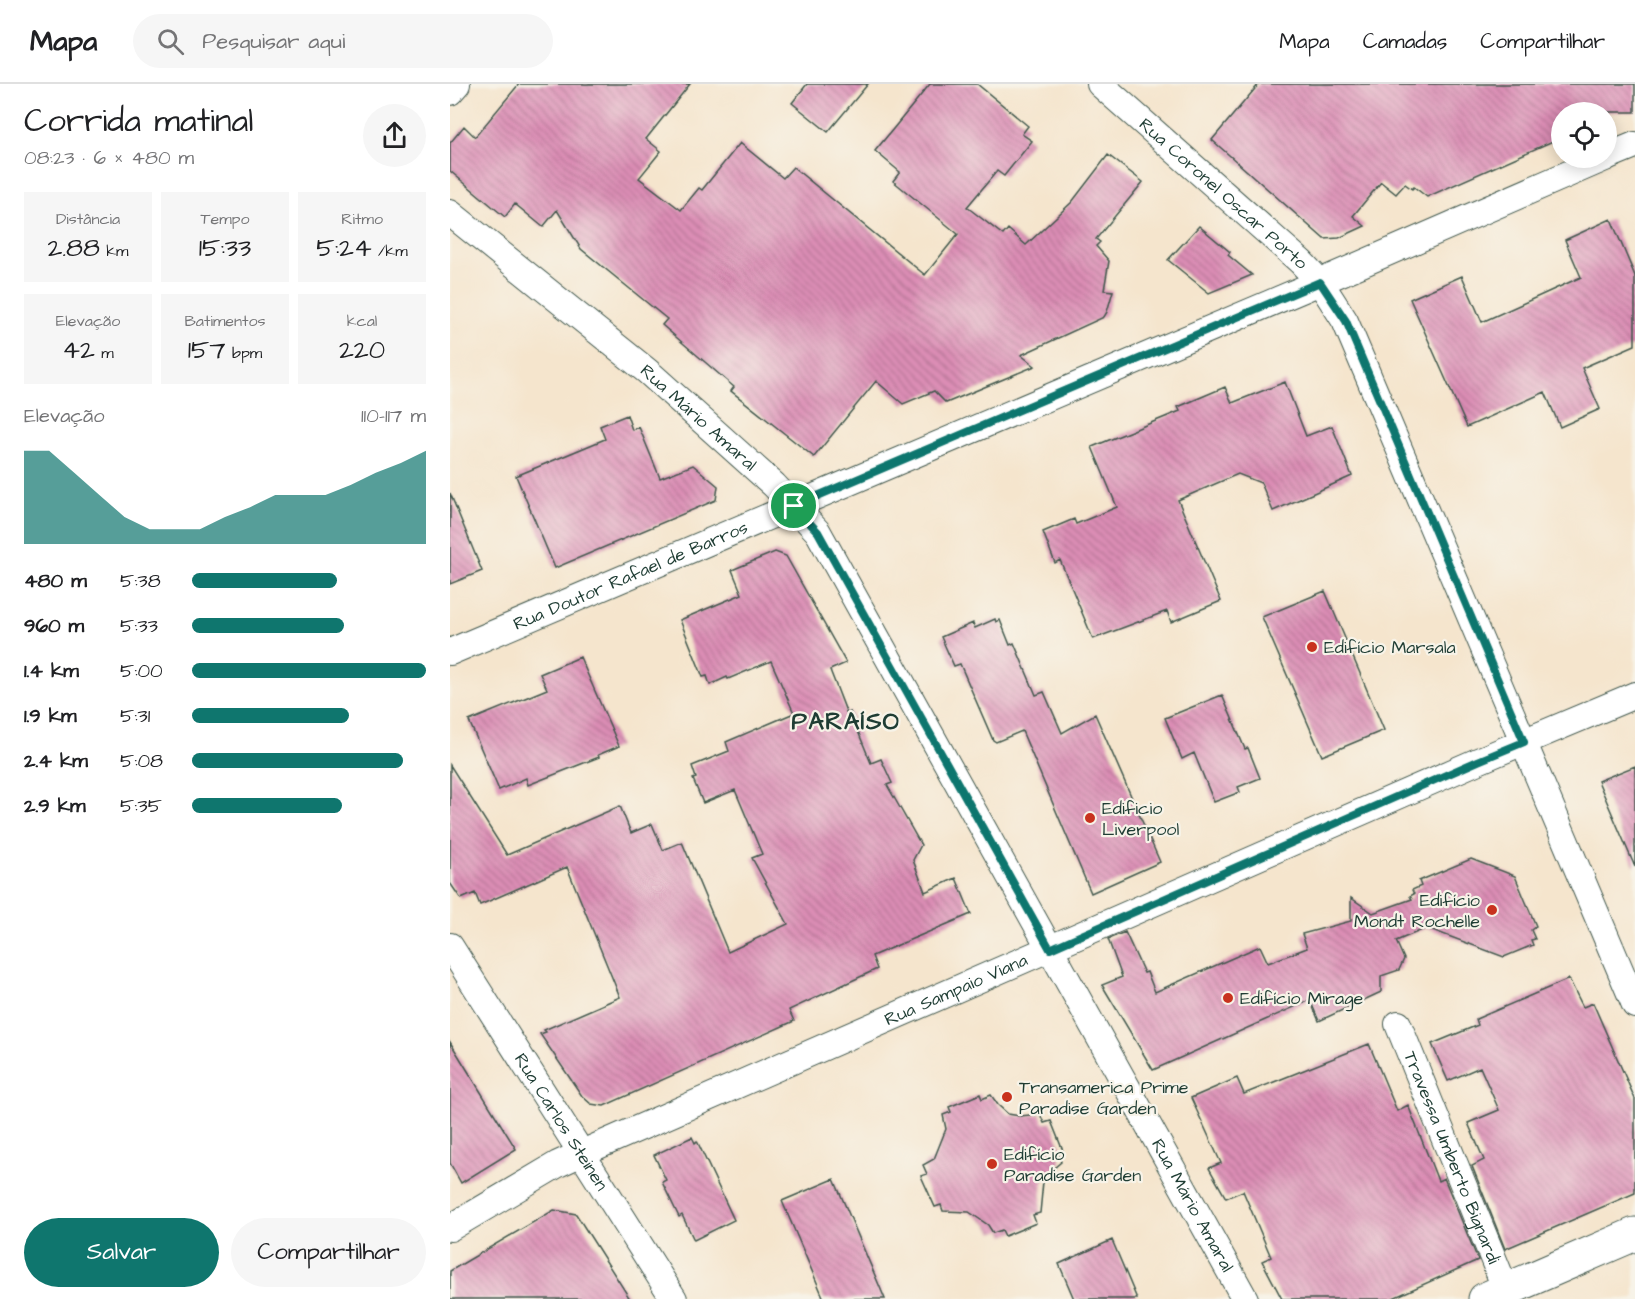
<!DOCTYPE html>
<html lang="pt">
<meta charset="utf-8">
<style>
:root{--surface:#fff;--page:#f6f6f6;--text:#202124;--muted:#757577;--line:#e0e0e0;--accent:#0f766e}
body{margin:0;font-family:"Architects Daughter",sans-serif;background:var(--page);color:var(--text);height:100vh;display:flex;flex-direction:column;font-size:22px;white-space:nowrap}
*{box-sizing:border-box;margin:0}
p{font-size:20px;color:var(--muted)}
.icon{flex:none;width:33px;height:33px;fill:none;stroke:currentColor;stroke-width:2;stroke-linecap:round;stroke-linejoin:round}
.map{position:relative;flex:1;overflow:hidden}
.sheet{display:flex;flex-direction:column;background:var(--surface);width:450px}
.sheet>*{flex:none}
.controls{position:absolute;left:1101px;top:18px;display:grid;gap:12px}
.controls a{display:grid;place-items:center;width:66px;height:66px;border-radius:50%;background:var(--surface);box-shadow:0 3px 15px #0003;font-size:30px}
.pin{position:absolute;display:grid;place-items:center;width:51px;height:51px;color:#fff;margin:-26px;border:3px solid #fff;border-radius:50%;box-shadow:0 2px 6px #0007}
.round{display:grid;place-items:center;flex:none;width:63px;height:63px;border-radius:32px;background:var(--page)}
.summary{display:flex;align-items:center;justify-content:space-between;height:102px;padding:0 24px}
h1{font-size:33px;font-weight:600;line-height:45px}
.stats{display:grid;grid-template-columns:repeat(3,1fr);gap:9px;height:102px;padding:6px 24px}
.stats div{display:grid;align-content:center;border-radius:0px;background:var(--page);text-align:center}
.stats b{font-size:26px;font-weight:600}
.stats small{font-size:16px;font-weight:400}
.stats p{font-size:16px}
.chart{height:168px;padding:12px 24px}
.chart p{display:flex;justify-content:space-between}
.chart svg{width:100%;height:108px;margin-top:6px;fill:var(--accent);opacity:.7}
.button{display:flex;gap:12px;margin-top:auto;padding:12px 24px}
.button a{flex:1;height:69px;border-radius:36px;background:var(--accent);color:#fff;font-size:24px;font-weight:600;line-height:69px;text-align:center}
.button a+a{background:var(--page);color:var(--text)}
ul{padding:0 24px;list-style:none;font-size:20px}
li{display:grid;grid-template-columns:96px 72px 1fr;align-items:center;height:45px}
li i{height:15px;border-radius:8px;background:var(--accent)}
header{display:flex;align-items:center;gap:36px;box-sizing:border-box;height:84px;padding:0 30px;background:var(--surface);border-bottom:2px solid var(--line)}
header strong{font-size:28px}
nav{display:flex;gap:33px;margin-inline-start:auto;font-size:21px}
.search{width:420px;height:54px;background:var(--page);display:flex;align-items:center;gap:15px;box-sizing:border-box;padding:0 21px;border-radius:33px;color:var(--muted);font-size:22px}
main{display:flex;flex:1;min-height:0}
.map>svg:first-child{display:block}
.building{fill:url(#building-back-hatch)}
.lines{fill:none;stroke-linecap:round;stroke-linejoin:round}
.street-casing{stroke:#3f564b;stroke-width:28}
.secondary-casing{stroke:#3f564b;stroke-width:35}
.street{stroke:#fff;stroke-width:26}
.secondary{stroke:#fff;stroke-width:33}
.route-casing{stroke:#fff;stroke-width:12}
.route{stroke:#0f766e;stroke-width:8}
.poi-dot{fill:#c8321e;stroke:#f7f3e8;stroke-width:2}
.labels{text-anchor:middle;stroke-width:4.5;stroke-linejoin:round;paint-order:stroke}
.street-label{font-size:18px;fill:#1f3d34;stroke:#f7f3e8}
.poi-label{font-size:18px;fill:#1f3d34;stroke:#f7f3e8;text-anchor:start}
.district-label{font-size:24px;font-weight:bold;letter-spacing:1.5px;fill:#1f3d34;stroke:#f7f3e8}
</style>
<header>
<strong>Mapa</strong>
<div class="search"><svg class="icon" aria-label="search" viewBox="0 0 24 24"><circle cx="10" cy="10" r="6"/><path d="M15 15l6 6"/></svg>Pesquisar aqui</div>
<nav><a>Mapa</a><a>Camadas</a><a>Compartilhar</a></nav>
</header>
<main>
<section class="sheet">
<div class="summary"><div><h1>Corrida matinal</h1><p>08:23 · 6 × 480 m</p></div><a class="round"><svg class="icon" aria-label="share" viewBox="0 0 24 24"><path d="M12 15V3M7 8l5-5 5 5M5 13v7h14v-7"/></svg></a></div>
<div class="stats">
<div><p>Distância</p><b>2.88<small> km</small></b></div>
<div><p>Tempo</p><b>15:33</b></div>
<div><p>Ritmo</p><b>5:24<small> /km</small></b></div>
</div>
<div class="stats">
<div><p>Elevação</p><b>42<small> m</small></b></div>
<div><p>Batimentos</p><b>157<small> bpm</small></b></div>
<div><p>kcal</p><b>220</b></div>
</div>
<div class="chart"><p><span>Elevação</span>110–117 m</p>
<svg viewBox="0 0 160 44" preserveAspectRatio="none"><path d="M0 44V6L10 6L20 15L30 24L40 33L50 38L60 38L70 38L80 33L90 29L100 24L110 24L120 24L130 20L140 15L150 11L160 6V44z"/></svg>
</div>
<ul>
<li><b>480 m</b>5:38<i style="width:62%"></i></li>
<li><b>960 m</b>5:33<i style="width:65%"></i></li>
<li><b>1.4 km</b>5:00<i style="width:100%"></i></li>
<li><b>1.9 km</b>5:31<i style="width:67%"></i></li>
<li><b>2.4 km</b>5:08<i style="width:90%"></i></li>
<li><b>2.9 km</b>5:35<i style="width:64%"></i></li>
</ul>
<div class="button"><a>Salvar</a><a>Compartilhar</a></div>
</section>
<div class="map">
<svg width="1185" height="1215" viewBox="0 0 1185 1215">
<defs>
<pattern id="building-back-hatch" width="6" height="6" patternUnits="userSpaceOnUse" patternTransform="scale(1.5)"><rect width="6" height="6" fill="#dc8db5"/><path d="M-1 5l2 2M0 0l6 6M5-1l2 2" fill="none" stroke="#b27494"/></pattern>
</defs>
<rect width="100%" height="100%" fill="#f7f3e8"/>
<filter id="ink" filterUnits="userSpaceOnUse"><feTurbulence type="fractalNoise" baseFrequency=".0167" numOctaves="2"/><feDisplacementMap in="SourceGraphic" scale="12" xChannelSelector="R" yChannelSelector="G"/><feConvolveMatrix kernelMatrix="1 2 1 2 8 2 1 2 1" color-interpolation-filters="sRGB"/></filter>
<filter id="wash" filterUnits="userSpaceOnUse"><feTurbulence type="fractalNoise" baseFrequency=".008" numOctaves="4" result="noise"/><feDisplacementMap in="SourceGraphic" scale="24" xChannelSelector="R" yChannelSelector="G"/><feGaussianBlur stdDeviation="1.35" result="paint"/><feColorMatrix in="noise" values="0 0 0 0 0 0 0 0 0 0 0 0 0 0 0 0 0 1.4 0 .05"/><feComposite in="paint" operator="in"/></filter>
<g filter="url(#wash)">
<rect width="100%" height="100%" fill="#f5e5cd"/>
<g id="blocks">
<!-- building -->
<path class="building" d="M69,0h171l-44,55 15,12 -22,27 42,32 18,-22 3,2 38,-47 43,35 10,-11 132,108 33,-41 -65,-53 7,-9 -25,-21 55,-67h47l51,42 -6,8 10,7 -28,35 -7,-5 -30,36 36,28 5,-6 18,16 46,-43 36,-47 35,27 -47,57 4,3 -4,4 13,15 -5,29 9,1 -6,21 -3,5 -83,38 14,11 -89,37 -12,-12 -31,13 -27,-23 -62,76 -83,-66 3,-4 -72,-62 5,-6 -86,-70 -24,-39 -14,17 -28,-23 -10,13 -55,-46v-28l14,-17 11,11z
M357,0h61l-40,48 -36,-29z
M809,0h376v28h-73v25l-135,60 -13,-10 -2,2 -7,-5 -9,10 -15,-12 -28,34 12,10 -26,12 -15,1 -112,-99z
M1161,135l24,57v69l-53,23 18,41 -40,18 -15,-35 -78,35 -57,-128 52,-23 20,46 99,-45 -16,-37z
M749,142l31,26 -2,3 24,20 -43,18 -41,-33z
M835,298l21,54 26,-10 20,50 -79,35 -12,-28 -23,-9 -60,26 43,101 -50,21 -4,-11 -74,28 -33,-79 -5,3 -12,-31 31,-13 2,5 41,-17 -25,-60 88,-36 -2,-4 47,-20 7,16z
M177,331l5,15 7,-3 21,51 33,-13 25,21 -2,14 -161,68 -39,-92 89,-37 -5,-13z
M0,409l32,78 -32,13z
M325,468l11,4 60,107 -16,7 17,44 3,-2 21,51 10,-4 11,24 -5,2 34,60 -8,15 12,32 31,-14 15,36 -99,42 5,13 -88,41 5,11 -190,85 -13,-2 -9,-8 -42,-62 6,-2 -2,-2 76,-33 -53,-130 -87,38 -5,-12 -14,6 -11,-16v-118l57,90 113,-49 11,27 21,-9 11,26 19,-8 46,110 60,-28 -36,-66 10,-4 -27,-64 -32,13 -10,-24 3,-1 -4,-12 37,-15 -3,-9 68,-29 -23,-52 -43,18 -1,-2 -17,8 -3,-9 -4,1 -23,-57 62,-26 -10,-24z
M875,507l59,139 -62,26 -60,-139z
M545,535l1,3 4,-2 10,25 4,-2 22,52 8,-3 18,41 33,-19 65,148 -69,31 -69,-162 -26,11 -3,-2 -33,-76 -6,2 -13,-29 32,-14 2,5z
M130,573l39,89 -21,9 1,2 -71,28 -2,-7 -27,12 -30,-69 78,-32 -7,-15z
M772,611l23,54 3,-1 12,30 -22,9 2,5 -26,10 -20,-49 -12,6 -17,-41z
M1185,682v101l-37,-86z
M1021,775l44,17 21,50 -5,4 4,9 -4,1 2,5 -29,12 -77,-29 -31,13 8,18 -5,11 -18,6v16l-62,29 -9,-21 -157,70 -51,-85 20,-8 -14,-38 17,-7 19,41 3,-1 8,20 105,-46 8,17 39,-15 -5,-14 49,-13v-23l22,15 39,-14 -2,-3 4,-2 -2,-4 9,-4 -2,-5z
M1119,895l14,28 10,-4 42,96v94l-130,56 -33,-83 12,-6 -16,-37 31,-13 -19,-43 -32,14 -16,-37 46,-19 -2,-6z
M0,958l66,107 -55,34 -11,-20z
M919,960l28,67 11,-6 30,76 6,-3 34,82 -87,39h-109l-20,-38 9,-4 -28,-66 -17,7 -17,-30 12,-5 -30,-65 46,-20 7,16z
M530,1010l2,5 9,-4 7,10 10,9 12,2 20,-2 4,9 7,-2 12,30 -5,2 3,9 -14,12 -4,8 -3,31 -7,2 3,8 -31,13 -3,-6 -9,3 -5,-8 -19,-13 -26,-1 -2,-6 -6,2 -14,-31 6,-2 -4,-9 11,-6 12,-30 -3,-14 8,-3 -2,-5z
M242,1053l3,6 2,-2 37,79 -40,20 -12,-25 -3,2 -17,-35 4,-2 -12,-25z
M384,1095l51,120h-61l-42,-98z
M104,1126l22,4 54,85h-180v-28z
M662,1156l25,59h-63l-15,-35z"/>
</g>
</g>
<g filter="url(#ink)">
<use href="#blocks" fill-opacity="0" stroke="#3f564b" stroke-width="1.5"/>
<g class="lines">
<!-- street casing -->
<g class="street-casing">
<g id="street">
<path id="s1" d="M650,0l201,178 19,20 25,39 290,684"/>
<path d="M0,8l7,-8"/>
<path d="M1156,73l29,-12"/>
<path id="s2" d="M0,129l197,158 127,114 44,47 427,767"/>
<path id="s3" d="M0,568l870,-370 285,-124"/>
<path id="s4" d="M0,862l224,353"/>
<path id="s5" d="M948,940l108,266"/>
<path id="s6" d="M0,1144l108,-64 24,-11 896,-392 157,-66"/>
</g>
</g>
<!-- secondary casing -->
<g class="secondary-casing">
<path id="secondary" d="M1035,1215l150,-65"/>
</g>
<!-- street -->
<use href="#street" class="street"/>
<!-- secondary -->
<use href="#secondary" class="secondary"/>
</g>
</g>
<g class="lines" filter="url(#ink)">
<!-- route casing -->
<g class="route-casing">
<path id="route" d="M870,198l26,39 178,421 -46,19 -428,188 -232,-417 -24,-26z"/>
</g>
<!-- route -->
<use href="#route" class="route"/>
</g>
<!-- markers -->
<g class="poi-dot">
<circle cx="862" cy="563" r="6"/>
<circle cx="640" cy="734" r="6"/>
<circle cx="1042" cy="826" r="6"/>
<circle cx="778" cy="914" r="6"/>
<circle cx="557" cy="1013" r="6"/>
<circle cx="542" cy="1080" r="6"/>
</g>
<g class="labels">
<!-- street labels -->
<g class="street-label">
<text dy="6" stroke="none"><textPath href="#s1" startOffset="165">Rua Coronel Oscar Porto</textPath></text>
<text dy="6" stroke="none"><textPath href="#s2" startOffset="322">Rua Mário Amaral</textPath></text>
<text dy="6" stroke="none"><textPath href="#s3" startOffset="196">Rua Doutor Rafael de Barros</textPath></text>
<text dy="6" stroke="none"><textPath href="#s6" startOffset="560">Rua Sampaio Viana</textPath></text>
<text dy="6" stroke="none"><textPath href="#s4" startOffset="208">Rua Carlos Steinen</textPath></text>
<text dy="6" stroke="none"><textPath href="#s5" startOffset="144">Travessa Umberto Bignardi</textPath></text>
<text dy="6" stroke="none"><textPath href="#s2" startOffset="1258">Rua Mário Amaral</textPath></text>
</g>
<!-- poi labels -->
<g class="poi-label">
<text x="874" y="569">Edifício Marsala</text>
<text x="652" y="730">Edificio<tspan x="652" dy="21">Liverpool</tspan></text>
<text x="1030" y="822" text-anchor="end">Edifício<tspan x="1030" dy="21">Mondt Rochelle</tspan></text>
<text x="790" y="920">Edifício Mirage</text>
<text x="569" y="1009">Transamerica Prime<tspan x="569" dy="21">Paradise Garden</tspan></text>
<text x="554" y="1076">Edifício<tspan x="554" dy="21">Paradise Garden</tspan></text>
</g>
<!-- district labels -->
<g class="district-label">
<text x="396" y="645">PARAÍSO</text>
</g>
</g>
</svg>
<div class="controls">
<a><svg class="icon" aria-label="locate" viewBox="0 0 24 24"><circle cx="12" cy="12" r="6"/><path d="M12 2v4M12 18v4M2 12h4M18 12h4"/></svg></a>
</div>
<div class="pin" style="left:344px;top:422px;background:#1e9e55"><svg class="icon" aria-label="arrive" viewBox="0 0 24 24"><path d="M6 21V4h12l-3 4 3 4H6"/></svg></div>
</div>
</main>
